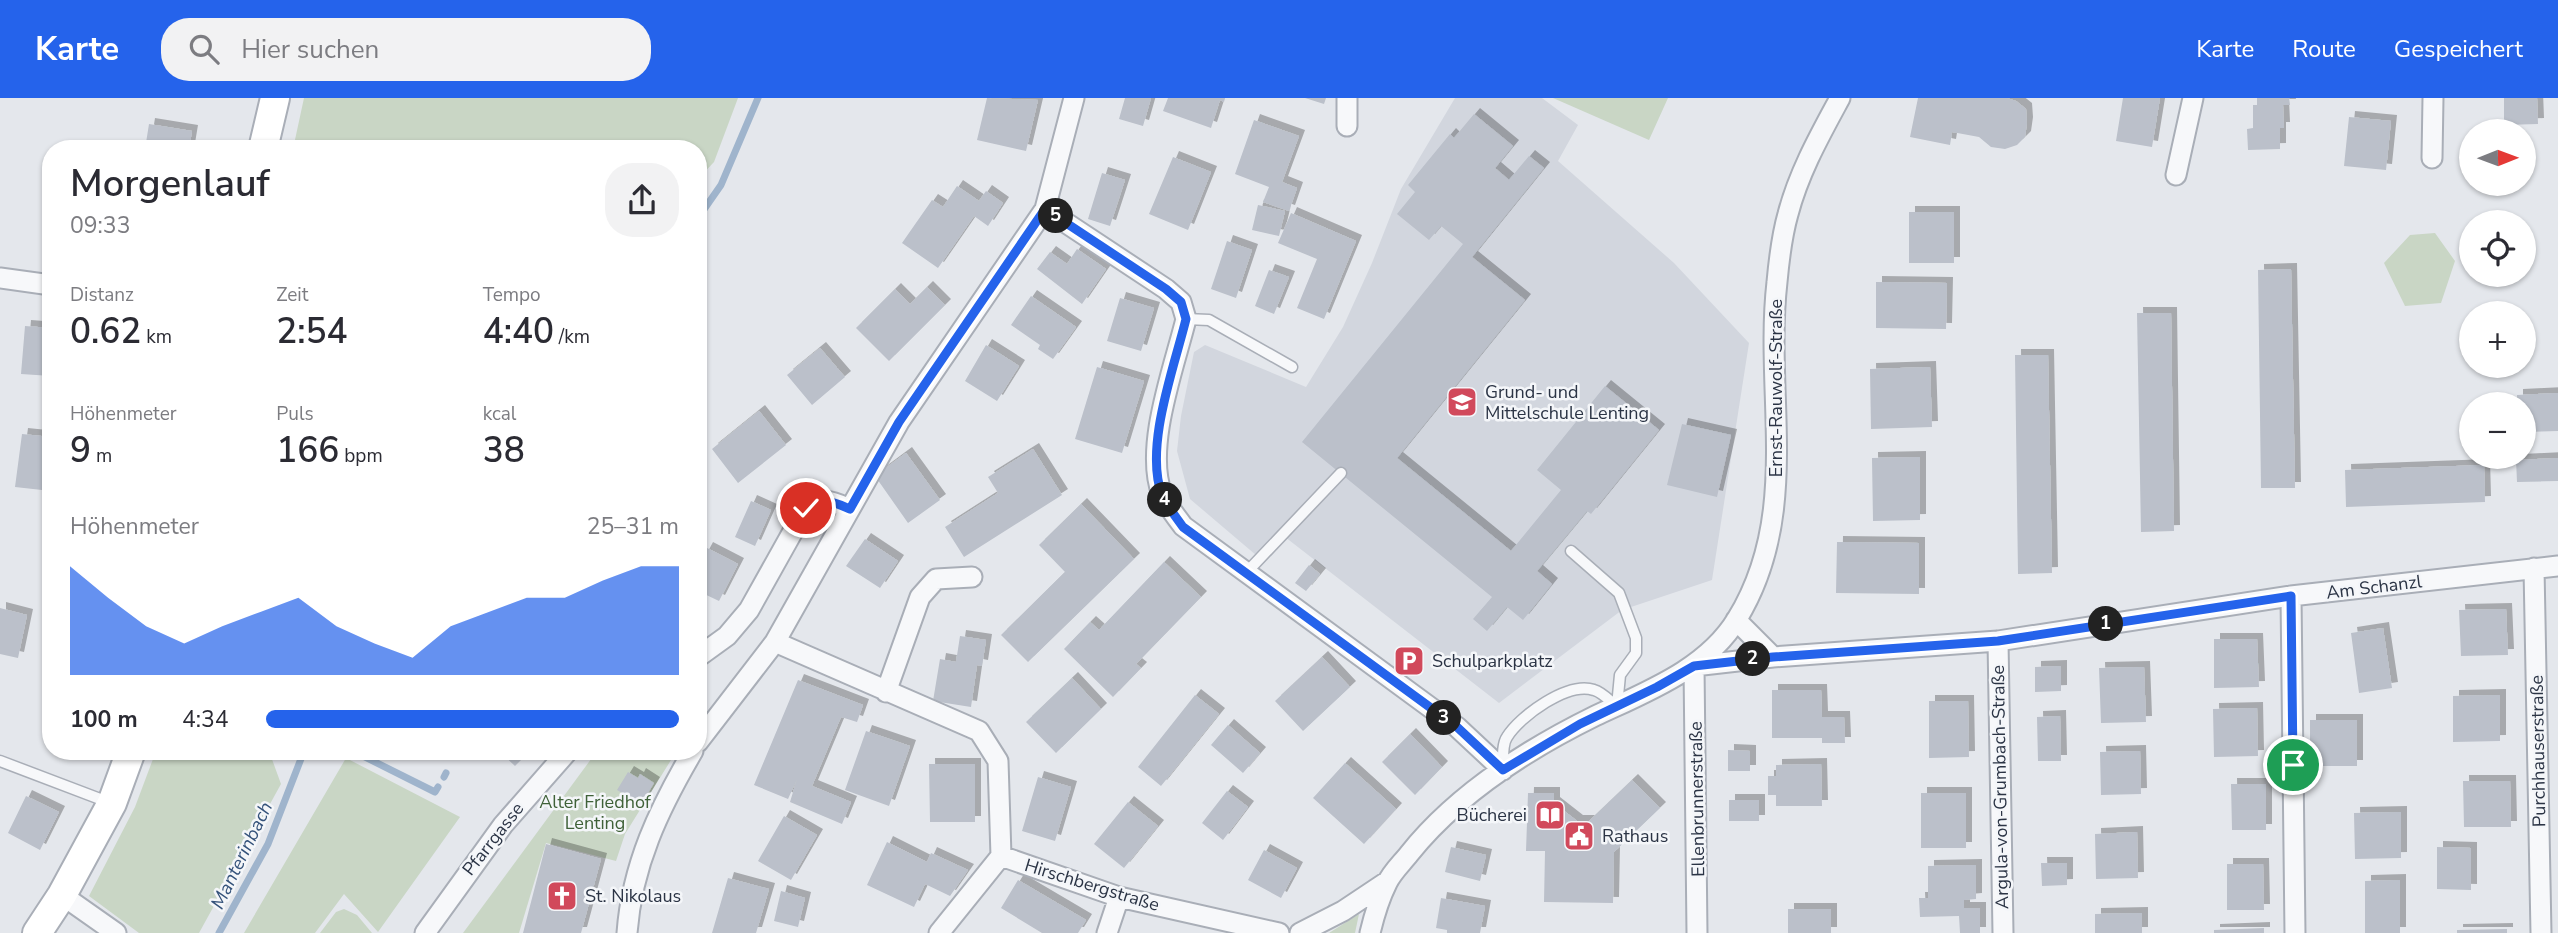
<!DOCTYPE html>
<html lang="de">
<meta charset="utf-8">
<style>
:root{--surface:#fff;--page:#f2f2f3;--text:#2b2b33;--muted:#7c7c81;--accent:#2563eb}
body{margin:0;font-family:"Nunito Sans",sans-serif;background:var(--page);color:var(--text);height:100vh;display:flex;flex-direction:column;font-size:26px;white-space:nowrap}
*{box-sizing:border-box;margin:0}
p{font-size:23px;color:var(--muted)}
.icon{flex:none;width:38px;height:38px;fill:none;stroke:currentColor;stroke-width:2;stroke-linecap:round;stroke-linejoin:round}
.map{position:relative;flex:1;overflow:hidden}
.side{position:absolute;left:42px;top:42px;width:665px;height:620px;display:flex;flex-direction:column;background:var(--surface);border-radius:28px;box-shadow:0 2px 5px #0004}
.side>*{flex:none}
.needle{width:46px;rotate:89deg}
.buttons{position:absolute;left:2459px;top:21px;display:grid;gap:14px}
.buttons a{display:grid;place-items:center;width:77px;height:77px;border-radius:50%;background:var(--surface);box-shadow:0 2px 5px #0004;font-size:35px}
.pin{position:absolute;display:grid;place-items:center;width:60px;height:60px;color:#fff;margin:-30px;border:4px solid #fff;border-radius:50%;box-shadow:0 2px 7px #0007}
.km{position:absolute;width:35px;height:35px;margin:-18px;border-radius:50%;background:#222;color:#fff;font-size:19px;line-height:35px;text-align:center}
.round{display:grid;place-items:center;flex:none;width:74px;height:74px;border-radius:28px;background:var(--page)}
.summary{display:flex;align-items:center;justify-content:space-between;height:119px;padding:0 28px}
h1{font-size:38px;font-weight:600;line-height:52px}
.stats{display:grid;grid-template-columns:repeat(3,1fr);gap:10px;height:119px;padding:7px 28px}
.stats div{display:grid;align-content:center}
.stats b{font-size:35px;font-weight:600}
.stats small{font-size:19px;font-weight:400}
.stats p{font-size:19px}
.chart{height:196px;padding:14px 28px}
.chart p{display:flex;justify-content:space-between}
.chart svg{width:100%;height:126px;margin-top:7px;fill:var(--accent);opacity:.7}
ul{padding:0 28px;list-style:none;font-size:23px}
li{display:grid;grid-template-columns:112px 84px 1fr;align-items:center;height:52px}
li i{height:18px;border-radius:9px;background:var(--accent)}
header{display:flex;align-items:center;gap:42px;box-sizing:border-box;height:98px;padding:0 35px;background:var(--accent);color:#fff}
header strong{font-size:33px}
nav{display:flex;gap:38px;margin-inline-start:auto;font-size:24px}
.search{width:490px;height:63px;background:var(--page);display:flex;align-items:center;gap:18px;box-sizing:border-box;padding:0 24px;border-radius:28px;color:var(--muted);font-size:26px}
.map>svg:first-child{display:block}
.built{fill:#d2d6de}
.green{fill:#c9d6c5}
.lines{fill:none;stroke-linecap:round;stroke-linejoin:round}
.stream{stroke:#9fb4cc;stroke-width:7}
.building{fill:#bbc0ca;filter:url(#shadow)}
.lane-casing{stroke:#a9aeb7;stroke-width:13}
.street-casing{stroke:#a9aeb7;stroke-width:23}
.secondary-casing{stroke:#a9aeb7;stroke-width:32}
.lane{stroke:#f7f8fa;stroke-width:10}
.street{stroke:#f7f8fa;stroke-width:19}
.secondary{stroke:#fff;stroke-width:28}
.route-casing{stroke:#fff;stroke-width:14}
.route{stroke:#2563eb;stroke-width:9}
.labels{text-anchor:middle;stroke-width:5;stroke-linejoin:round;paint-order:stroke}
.street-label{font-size:18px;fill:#2b3445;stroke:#f4f6f9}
.poi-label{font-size:18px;fill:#2b3445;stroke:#f4f6f9;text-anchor:start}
.park-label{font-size:18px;fill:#3f6138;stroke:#f4f6f9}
.water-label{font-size:19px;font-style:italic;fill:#34527a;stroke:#f4f6f9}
</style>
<header>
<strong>Karte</strong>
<div class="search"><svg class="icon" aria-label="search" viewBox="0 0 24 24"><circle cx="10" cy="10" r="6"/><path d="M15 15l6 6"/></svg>Hier suchen</div>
<nav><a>Karte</a><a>Route</a><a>Gespeichert</a></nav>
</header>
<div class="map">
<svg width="2558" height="835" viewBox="0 0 2558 835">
<defs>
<filter id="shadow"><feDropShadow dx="6" dy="-6" stdDeviation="0" flood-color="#0004"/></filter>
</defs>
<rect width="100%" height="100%" fill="#e4e7ec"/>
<!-- built -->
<path class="built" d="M1455,0h87l36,27 -20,36 116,102 75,80 -37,237 -90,30 -123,93 -214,-166 -22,24 -73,-62 -13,-48 4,-35 13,-64 11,-7 101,42 37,-60 29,-64 29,-74z"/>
<!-- green -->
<path class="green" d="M304,0h434l-24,64 -16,17v-30h-405z
M1553,0h115l-19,42z
M2435,135l20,28 -14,42 -36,3 -21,-43 26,-28z
M156,653h113l12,33 -82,149h-60l-50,-37 46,-89z
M597,653l79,1 -51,82 -9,27 -70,-18 -27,90h-56z
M346,660l114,59 -82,115 -34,-38 -29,39h-71z
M344,811l13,6 15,18h-52l16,-21z
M1359,816l-4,19h-26z"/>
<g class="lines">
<!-- stream -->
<path class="stream" d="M698,120l23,-33 37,-87
M353,653l82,41 3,-5
M444,679l2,-4
M219,835l49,-89 36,-93"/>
</g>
<!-- building -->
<path class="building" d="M987,0l51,2 -12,51 -49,-11z
M1125,0h26l-8,28 -24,-7z
M1168,0h57l-1,4 -4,-2 -9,28 -48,-17z
M1305,0h21l-2,6z
M1918,0h89l9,3 10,8 1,14 -2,14 -8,8 -12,4 -14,-2 -12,-10 -27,-5 -2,13 -40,-8z
M2123,0h37l-8,49 -36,-6z
M2257,0h32l1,7h-7l1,23h-4v21l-32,1 -1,-21 6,-1v-23h4z
M2504,0h33l1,26 -34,1z
M1474,16l39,32 -18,22 14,12 20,-24 15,12 -72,89 53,43 -128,158 114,93 50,-61 -24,-20 68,-84 54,44 -68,84 -4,-3 -50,60 15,13 -29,36 -16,-13 -20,24 -14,-12 19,-22 -190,-155 161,-198 -22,-18 -12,14 -32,-26 18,-22 -7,-7 42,-51 4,4z
M2349,19l42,4 -5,49 -42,-4z
M1254,22l45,16 -17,46 15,6 -8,23 -26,-9 6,-15 -34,-13z
M149,26l43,7 -3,18h-44z
M1173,59l38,15 -23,58 -39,-16z
M1102,75l23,7 -15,46 -22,-7z
M957,88l22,15 7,-10 17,12 -15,23 -14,-10 -36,52 -36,-25 30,-43 11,7z
M1258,107l27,6 -6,25 -27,-6z
M1909,114h45v51h-45z
M1291,115l65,28 -32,78 -27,-11 20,-49 -39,-16z
M1227,143l25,9 -16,48 -25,-9z
M1077,151l29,20 -24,35 -45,-35 13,-17 17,12z
M2291,171l4,219h-34l-3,-218z
M1269,172l20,7 -15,37 -19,-8z
M1876,184l71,1 -1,46 -70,-1z
M927,189l18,18 -56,56 -33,-33 39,-39 15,15z
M1031,198l45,31 -23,32 -15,-10 2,-4 -29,-20z
M1120,200l34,10 -13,43 -34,-10z
M2137,215h34l3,218 -33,1z
M25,228l26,2v48l-30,-2z
M986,247l33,21 -22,35 -32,-20z
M820,250l25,29 -33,28 -25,-30z
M2015,257h33l4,218 -34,1z
M1097,269l47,14 -22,72 -47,-14z
M1930,269l2,60 -61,2 -1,-60z
M2558,295v38l-34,1v-28h-7v-9z
M759,313l27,34 -48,38 -26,-34z
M1682,326l49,11 -14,62 -50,-12z
M22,336l29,3v54l-36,-4z
M1033,351l29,46 -98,62 -19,-30 53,-34 -10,-16z
M906,355l34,47 -32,23 -33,-47z
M1920,359v63l-47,1 -1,-63z
M2558,360v23l-41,1 -1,-22z
M2484,367l1,37 -139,5 -1,-37z
M751,403l20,9 -16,36 -20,-9z
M1081,406l53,55 -106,103 -27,-27 64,-63 -26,-27z
M865,441l33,22 -18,27 -34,-22z
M1837,444l82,1v51l-83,-1z
M707,450l31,16 -19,37 -21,-10v-26z
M1164,464l37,35 -65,67 5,4 -28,29 -49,-48 26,-27 9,8z
M1309,467l11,9 -14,17 -11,-8z
M49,484h2v40l-9,-2z
M0,510l27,7 -9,43 -18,-4z
M2506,511l2,46 -47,1 -2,-46z
M2383,530l9,60 -33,5 -8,-60z
M960,538l26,4 -4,26 -5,-1 -6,42 -38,-6 7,-42 16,3z
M2214,541h43l2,48 -45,1z
M1322,559l28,30 -47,44 -28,-30z
M2061,568v25l-26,1v-25z
M2144,569l2,55 -45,1 -2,-55z
M1072,580l29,31 -45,44 -30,-31z
M798,582l65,25 -6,17 -16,-5 -29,69 39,16 -9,22 -52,-22 7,-23 -9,20 -34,-14z
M1772,592h49l1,27h22l1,26h-23v-5h-50z
M1195,597l24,19 -58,72 -23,-19z
M2500,597v46l-47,1v-46z
M1929,603h39l1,56 -40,1z
M2257,610l1,48 -44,1 -1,-48z
M2060,618l1,45h-23l-1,-44z
M2310,622h47v46h-47z
M1228,627l32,28 -17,20 -32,-28z
M866,633l44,15 -21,60 -44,-16z
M1410,636l32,33 -27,28 -33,-33z
M1728,652l22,1v20h-22z
M499,653h31l-15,15z
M2140,653l1,43 -40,1 -1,-43z
M1345,665l51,46 -32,35 -51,-46z
M929,666h46v58h-45z
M1821,666l1,42h-46v-11h-8v-19h8v-11z
M628,674l10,6 2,-4 14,9 -16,27 -15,-8 4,-6 -10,-6z
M1038,679l33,10 -16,54 -33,-10z
M1632,682l28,28 -46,44 -1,51 -69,-1 1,-51h-19l2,-58h26v10l23,18h12z
M2463,683h47l1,46h-47z
M2231,686h35v46h-34z
M1227,693l21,16 -25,33 -21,-17z
M1921,695h45v55h-45z
M26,698l33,16 -19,38 -32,-17z
M1729,702h30v21h-30z
M1128,704l30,24 -34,42 -30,-24z
M2401,714v46l-46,1 -1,-46z
M784,718l33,19 -26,45 -33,-19z
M2137,734l1,46 -42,1 -1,-45z
M887,744l40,20 4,-9 37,17 -18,26 -25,-12 -11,23 -47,-22z
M546,746l55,15 -20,74h-58z
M1451,749l35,8 -6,26 -35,-9z
M2437,749l34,1v42l-34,-1z
M1264,752l33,18 -16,30 -33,-18z
M2041,765h26v22l-25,1z
M2227,766h36l1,46h-37z
M1976,767v34l-12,1v8h16v25h-20l-1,-17 -39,1 -1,-19h9v-32z
M728,780l41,11 -13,44h-44z
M1018,782l68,40 -8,13h-36l-41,-25z
M2400,782v53h-35v-52z
M781,793l24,7 -7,29 -24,-6z
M1441,800l44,8 -5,27h-33v-3l-11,-2z
M1788,811h43v24h-43z
M2142,815v20h-47v-19z
M2264,830v5h-50v-3z
M2507,831v4h-50v-3z"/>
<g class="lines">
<!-- lane casing -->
<g class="lane-casing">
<path id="lane" d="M1186,221l23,1 83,47
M1571,453l48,42 17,45v15l-16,22 -3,31
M1245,476l96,-101
M0,663l108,41
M1503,671c0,-10 -1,-25 4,-32 13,-21 61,-56 87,-47 8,2 16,11 22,16"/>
</g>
<!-- street casing -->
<g class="street-casing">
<path id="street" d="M1347,28v-28
M2432,60l1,-60
M2176,77l17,-77
M1045,111l121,80 15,13 5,17c-12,49 -42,128 -24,175 5,12 14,22 21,32l274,201 46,43
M0,180l51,7
M2534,470l7,365
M2291,498l4,337
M1736,522l37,37
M1998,543l5,292
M775,544l204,89 19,30 3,95
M698,559l29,-21 22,-26 57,-102c18,-11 25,-7 44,1
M1694,568l79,-9 225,-16 293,-45 267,-30
M1694,568l3,267
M886,594l34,-95 16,-18 36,-2
M698,644l77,-100 124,-220 146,-213 29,-111
M1001,758l118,41 160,36
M62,797l54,38
M425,835l78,-108 65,-74
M627,835c5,-68 32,-124 66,-182
M939,835l62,-77
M1107,835l12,-36
M1300,835l43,-22 45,-30
M1370,835c4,-17 9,-34 17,-50 5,-11 15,-20 22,-29 47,-59 119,-105 186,-138 51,-24 112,-47 142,-97 65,-106 27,-223 40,-337 2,-22 5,-47 11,-68 11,-42 32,-79 52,-116"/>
</g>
<!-- secondary casing -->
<g class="secondary-casing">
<path id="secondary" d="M263,51l12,-51
M37,835l25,-38 50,-92 19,-52"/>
</g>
<!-- lane -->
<use href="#lane" class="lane"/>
<!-- street -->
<use href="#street" class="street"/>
<!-- secondary -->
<use href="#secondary" class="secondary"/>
</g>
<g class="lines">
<!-- route casing -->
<g class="route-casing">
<path id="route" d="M806,410c18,-11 25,-7 44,1l49,-87 146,-213 121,80 15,13 5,17c-12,49 -42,128 -24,176 5,11 14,22 21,32l274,200 46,43 77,-46 77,-37 37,-21 79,-9 225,-16 293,-45 2,169"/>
</g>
<!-- route -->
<use href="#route" class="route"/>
</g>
<!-- icons -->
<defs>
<g id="school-square" transform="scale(1.575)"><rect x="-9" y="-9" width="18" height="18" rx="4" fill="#d1495b" stroke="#f4f6f9"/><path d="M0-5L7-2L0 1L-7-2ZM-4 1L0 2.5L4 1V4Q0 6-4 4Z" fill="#fff"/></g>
<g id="parking-square" transform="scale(1.575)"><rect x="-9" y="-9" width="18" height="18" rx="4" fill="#d1495b" stroke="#f4f6f9"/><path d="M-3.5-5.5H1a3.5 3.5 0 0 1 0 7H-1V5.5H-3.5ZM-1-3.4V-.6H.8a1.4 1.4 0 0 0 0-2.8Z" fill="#fff"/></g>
<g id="library-square" transform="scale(1.575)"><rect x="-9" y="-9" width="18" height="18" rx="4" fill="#d1495b" stroke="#f4f6f9"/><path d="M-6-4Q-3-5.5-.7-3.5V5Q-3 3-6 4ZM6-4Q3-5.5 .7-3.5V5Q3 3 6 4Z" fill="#fff"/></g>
<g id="civic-square" transform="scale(1.575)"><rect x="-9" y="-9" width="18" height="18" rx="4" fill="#d1495b" stroke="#f4f6f9"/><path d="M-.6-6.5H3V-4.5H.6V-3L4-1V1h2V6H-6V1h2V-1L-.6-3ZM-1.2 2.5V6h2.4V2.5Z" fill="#fff"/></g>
<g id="church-square" transform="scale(1.575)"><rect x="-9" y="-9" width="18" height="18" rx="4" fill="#d1495b" stroke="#f4f6f9"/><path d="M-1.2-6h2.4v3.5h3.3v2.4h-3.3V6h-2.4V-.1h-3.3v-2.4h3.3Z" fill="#fff"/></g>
</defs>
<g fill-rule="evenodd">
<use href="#school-square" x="1462" y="304"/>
<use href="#parking-square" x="1409" y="563"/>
<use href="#library-square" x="1550" y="717"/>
<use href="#civic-square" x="1579" y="738"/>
<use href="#church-square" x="562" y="798"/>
</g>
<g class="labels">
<!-- street labels -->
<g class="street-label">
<text transform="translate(1776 290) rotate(-90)" y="6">Ernst-Rauwolf-Straße</text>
<text transform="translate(2374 489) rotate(-7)" y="6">Am Schanzl</text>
<text transform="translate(2538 653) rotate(-91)" y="6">Purchhauserstraße</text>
<text transform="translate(2000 689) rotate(-91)" y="6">Argula-von-Grumbach-Straße</text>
<text transform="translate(1697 701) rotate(-91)" y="6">Ellenbrunnerstraße</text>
<text transform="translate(493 741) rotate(-52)" y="6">Pfarrgasse</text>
<text transform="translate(1092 787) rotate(17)" y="6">Hirschbergstraße</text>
</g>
<!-- poi labels -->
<g class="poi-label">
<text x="1485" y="300">Grund- und<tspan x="1485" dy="21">Mittelschule Lenting</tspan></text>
<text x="1432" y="569">Schulparkplatz</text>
<text x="1527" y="723" text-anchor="end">Bücherei</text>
<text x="1602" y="744">Rathaus</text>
<text x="585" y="804">St. Nikolaus</text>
</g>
<!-- park labels -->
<g class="park-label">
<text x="595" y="710">Alter Friedhof<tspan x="595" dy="21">Lenting</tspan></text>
</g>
<!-- water labels -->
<g class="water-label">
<text transform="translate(241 757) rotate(-64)" y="7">Manterinbach</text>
</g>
</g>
</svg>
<div class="buttons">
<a><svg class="needle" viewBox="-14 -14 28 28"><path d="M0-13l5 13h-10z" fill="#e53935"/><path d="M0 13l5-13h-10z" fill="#7c7c81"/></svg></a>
<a><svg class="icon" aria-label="locate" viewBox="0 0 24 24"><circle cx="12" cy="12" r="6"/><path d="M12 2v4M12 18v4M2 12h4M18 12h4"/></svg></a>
<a>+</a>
<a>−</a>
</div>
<div class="pin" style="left:2293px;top:667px;background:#1e9e55"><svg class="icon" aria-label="arrive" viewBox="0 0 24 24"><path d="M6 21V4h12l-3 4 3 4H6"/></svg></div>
<div class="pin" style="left:806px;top:410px;background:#d93025"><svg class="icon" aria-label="check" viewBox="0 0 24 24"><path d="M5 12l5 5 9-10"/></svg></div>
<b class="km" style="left:2106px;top:526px">1</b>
<b class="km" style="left:1753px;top:561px">2</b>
<b class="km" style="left:1444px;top:620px">3</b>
<b class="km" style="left:1165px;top:402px">4</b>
<b class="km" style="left:1056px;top:118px">5</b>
<section class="side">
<div class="summary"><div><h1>Morgenlauf</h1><p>09:33</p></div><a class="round"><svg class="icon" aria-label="share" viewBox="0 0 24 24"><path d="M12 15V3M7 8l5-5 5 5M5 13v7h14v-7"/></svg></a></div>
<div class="stats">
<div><p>Distanz</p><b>0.62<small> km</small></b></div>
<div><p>Zeit</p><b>2:54</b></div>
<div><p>Tempo</p><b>4:40<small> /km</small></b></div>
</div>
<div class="stats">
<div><p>Höhenmeter</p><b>9<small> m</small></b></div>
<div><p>Puls</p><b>166<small> bpm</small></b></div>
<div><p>kcal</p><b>38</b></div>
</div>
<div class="chart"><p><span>Höhenmeter</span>25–31 m</p>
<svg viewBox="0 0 160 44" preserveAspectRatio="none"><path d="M0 44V6L10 17L20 27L30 33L40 27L50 22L60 17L70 27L80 33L90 38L100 27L110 22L120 17L130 17L140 11L150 6L160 6V44z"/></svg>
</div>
<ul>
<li><b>100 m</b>4:34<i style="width:100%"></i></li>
</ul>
</section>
</div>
